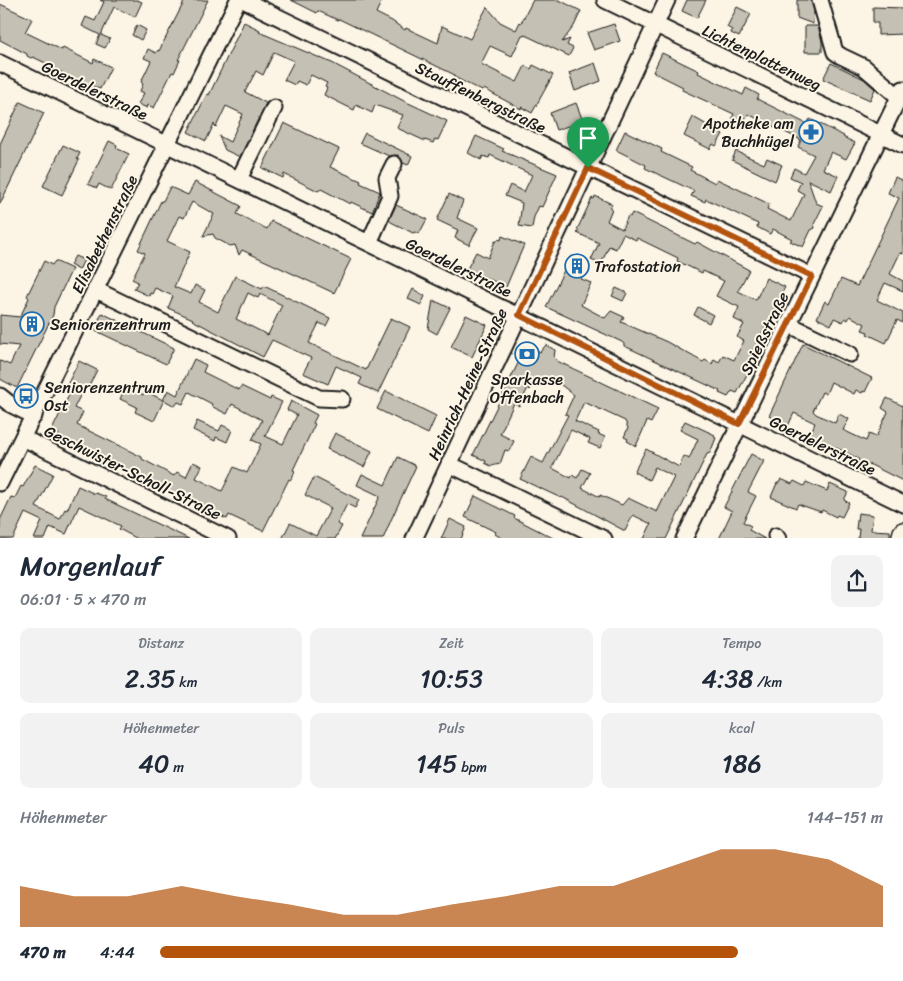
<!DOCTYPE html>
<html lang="de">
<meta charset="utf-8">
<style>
:root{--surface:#fff;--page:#f2f2f3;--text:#1f2937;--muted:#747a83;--accent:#b45309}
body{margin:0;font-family:Sriracha,sans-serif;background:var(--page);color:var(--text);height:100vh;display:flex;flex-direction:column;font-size:19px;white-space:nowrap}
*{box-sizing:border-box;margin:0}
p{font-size:16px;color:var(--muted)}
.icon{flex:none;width:28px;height:28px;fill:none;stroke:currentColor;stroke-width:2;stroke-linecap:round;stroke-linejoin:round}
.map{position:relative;height:538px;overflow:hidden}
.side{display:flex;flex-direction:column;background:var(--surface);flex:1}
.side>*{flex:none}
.pin{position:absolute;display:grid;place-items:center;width:42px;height:42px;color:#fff;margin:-51px -21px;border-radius:50% 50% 50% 0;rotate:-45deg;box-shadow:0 0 5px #0007}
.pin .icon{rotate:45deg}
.round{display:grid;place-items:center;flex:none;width:52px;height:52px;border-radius:10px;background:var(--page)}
.headline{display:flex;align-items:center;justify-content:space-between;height:85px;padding:0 20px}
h1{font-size:28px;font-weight:600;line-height:38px}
.metrics{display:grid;grid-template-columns:repeat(3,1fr);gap:8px;height:85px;padding:5px 20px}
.metrics div{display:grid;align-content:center;border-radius:10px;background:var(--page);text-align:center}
.metrics b{font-size:25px;font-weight:600}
.metrics small{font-size:14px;font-weight:400}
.metrics p{font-size:14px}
.chart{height:140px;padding:10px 20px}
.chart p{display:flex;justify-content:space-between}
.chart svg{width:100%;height:90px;margin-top:5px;fill:var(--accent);opacity:.7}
ul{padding:0 20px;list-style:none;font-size:16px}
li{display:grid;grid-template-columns:80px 60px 1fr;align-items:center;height:38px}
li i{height:12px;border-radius:6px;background:var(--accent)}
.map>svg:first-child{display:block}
.building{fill:#c4c0b3;stroke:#1c1c1c;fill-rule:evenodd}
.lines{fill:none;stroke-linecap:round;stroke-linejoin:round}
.minor-casing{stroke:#1c1c1c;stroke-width:19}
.major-casing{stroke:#1c1c1c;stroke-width:22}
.minor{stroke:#fcf5e5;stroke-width:15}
.major{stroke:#fcf5e5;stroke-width:19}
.route-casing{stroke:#fff;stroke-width:10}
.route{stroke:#b45309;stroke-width:6}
.labels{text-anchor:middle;stroke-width:4;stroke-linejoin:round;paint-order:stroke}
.street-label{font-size:16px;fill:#1c1c1c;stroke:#fcf5e5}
.poi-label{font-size:16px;fill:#1c1c1c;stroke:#fcf5e5;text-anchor:start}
</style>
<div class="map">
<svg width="903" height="539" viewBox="0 0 903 539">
<rect width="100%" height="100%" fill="#fcf5e5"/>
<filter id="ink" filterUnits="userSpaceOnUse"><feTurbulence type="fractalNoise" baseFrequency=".02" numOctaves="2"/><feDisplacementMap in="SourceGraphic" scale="10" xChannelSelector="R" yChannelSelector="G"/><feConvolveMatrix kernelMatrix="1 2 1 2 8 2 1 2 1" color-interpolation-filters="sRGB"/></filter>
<g filter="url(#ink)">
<!-- building -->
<path class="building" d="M100,0h37l5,2 -7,15 -21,-10 -13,28 9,4 -5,9 -9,-4 4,-9 -18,-9 4,-9 9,4 9,-19z
M185,0h23l-30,60h2l-6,13 -2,-1 -18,36 -6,-3 -1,3 -9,-4 6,-11 -4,-2 3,-7 -2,-2 10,-21 -7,-3 4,-9 8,4 2,-3 1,1z
M291,0h91l-6,13 16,8 13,9 1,-2 32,15 4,-17 28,13 17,-32 13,15 16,8 4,-8 1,1 12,-23h26l22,11 -7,15 -12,16 8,-3 -3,6 6,3 -4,8 -44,-21v1l-3,-1 -10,21 -22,-10 -9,18 36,18 8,-16 6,3 2,-4 20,10 -21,38 -11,-6v2l-37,-20 -2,2 -28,-14 1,-2 -116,-56 -1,1 -20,-9 -1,2z
M687,0h19l-9,18 -15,-7z
M797,0h14l3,11 -1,13 -16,-6z
M0,4l32,15 -7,13 37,18 1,-2 30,15 1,-4 17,8 -11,22 -26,-10 -21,-11 1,-1 -21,-10 -2,1 -4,-2v-2l-27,-14z
M737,7l14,7 -12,23 -8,-4 1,-3 -5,-3z
M873,7l30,1v26l-25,1v-12h-5z
M244,22l16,8 -1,2 73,31 70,37 45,21 -9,19 -3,-1 -2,4 -8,-3v1l-28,-13 6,-13 -28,-10 -3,8 -16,-8 -2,5 -30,-15 3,-7 -2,-1 2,-4 -16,-8 -5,10 -9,-4 -2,4 -11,-5 10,-19 -20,-9 -11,23 -7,-4 -11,21 21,11 -26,54 -15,-7 -6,-14 11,6 13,-28 -17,-8 -10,21 -2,-3 -8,17 -18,-9 19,-38 2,1z
M614,24l6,17 -26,9 -7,-17z
M137,25l9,5 -5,10 -9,-5z
M805,26h13l4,15v11h-17z
M662,53l37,18 -1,2 45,22 3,-7 13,7 -2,4 50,25 3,-5 34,17 -1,1 12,6 -9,16 -15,-7 -8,17 15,7 -7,15 -23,-11 8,23 7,3 -9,18 1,4 -4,2 -8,17 -13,-6 2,-2 -19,-10 -3,5 -13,-7 1,-3 -52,-25 -1,3 -14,-6 3,-5 -49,-23 1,-3 -30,-15 9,-19 37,18 -1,3 31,15 -2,3 25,13 2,-4 52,25 -2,5 24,12 13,-27 -7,-4 4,-8 -11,-5 4,-9 10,5 10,-18 -16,-8 3,-7 -53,-26 -5,9 -11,-5 2,-4 -52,-24 1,-3 -30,-15z
M595,63l6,18 -26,10 -6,-18z
M831,63l33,16 11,10 -5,11 -47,-21z
M20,102l24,11 -44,91v-60z
M576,103l7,18 -27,9 -6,-17z
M693,117l30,17 -7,12 -3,-2 -3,5 -26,-13z
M284,123l55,26 -9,18 31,14 -1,2 20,9 -8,20 -21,-10 -1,2 -29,-15 -3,2 -34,-17 -1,4 -21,-10z
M365,133l47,23 -4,9 -5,-2 -5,-8 -9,1 -29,-13z
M476,136l28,13 -2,2 55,23 -15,33 -3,-1 -5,11 -2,11 -13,-2 3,-23 -17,-7 5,-11 14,7 8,-17 -42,-20 -1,3 -6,-2 -2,4 -13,-7z
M109,141l8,4 -1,3 13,6 -18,36 -12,-6 -2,4 -9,-4z
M63,145l17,8 -3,6 2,1 -17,35 -19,-9z
M736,151l28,13 3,-6 15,7 -7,16 -43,-21z
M895,177l8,4v73l-3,-1 -10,21 13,7v10l-18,-8 -8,17 26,13v10l-6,-3 -11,23 -19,-9 1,-2 -6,-2 3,-6 -15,-8 -2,4 -3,-2 -2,4 -9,-4 -3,7 -14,-7 8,-17 4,3 12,-25 16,7 42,-88 -11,-5z
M195,182l46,24 -4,8 30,15 4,-8 80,38 -17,34 -92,-43 -3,5 -4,-10 -5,1 -15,-8 -2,-4 -10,2 11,-22 -22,-12 -8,16 -5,-2 -12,25 23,11 -16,35 17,7 4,-9 10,5 -6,12 19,10 17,-36 27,13 2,-3 66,32 -4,8 -7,-3 -10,20 57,27 25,-52 19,9 -32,66 -19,-9 3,-6 -26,-12 -8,18 -25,-11 8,-15 -39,-18 -9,17 -71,-37 1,-1 -25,-11 5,-12 -18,-8 -3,6 -2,-1 -1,3 -15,-7 4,-7 -6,-3 13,-26 -7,-3 23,-49h2l7,-14 18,8zM248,293l10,5 2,-4 22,11 -14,30 -32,-16z
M449,194l14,7 -6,17 21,10 -9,17 -14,-7 3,-8 -21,-10z
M595,196l17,8 -2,4 2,1 -5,12 15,8 6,-13 2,1 2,-4 63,31 2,-2 52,28 -11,21 18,9 10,-22 19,9 -12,24 2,1 -6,11 -1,-1 -22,42 5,3 -14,26 -5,-2 -4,6 -9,-4 1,-2 -89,-42 -7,-3v-2l-2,-2 -76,-35 25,-51 18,8 -8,15 10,4 -10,22 9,5 15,8 6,-7 13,6 -3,5 46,20 36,20 2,-2 7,4 2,-5 5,3 4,-7 11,5 10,-19 -7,-4 7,-13 -10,-5 5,-12 -23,-11 8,-15 -21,-10 -1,2 -25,-12 1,-3 -41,-20 -1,2 -13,-6 -7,15 -7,-3 -8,18 -10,-4 8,-17 -22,-10 2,-2 -2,-1 15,-32 2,1z
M396,205l31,14 -8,15 -4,-2 -2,1 -22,-11 -2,-2z
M502,236l22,9 -18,42 -39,-18 9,-17 12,6 7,-17 1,1 2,-3 3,1z
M75,256l9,4 -5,10 -9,-5z
M44,261l8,4 3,-4 17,8 -18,38 -1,8 -36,73 -17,-9v-18l10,4 9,-19 -19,-2v-29l20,2 9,-19 -2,-2z
M616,288l11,5 -4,8 -11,-5z
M413,289l12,7 -4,9 -13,-6z
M433,300l17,8 -13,26 -9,-5z
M698,307l15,8 -4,8 -15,-8z
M102,313l72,35 -8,16 -72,-34z
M466,315l21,10 -15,32 -21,-10z
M803,344l69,34 -7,14 -2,-1 -1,2 -6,-3 -2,4 -23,-12 -5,12 -4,-2 -9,19 3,3 19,9 4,-9 10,5 -6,11 23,11 3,-7 7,3 12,-25 -6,-4 5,-10 16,8v75l-32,-16 -4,-1v1l-9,-4 1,-1 -2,-2 -47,-23 5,-12 -21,-10 -6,13 -15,-6v-2l-4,-2z
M527,345l13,7 6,-7 9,5 -1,8 3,3 101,48 -7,14 -4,-2 -11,25 -9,-5 1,-2 -4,-2 4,-9 -3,-7 -41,-19 -9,19 24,11 -1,2 7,3 -5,11 -12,-5 2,-4 -19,-9 -19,38 19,10 1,-3 5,3 5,-9 8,4 -8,15 18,9v-2l22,10 6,-7 29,14 17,-35 -19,-10 -6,13 -15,-8 12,-23 33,18 5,-11 5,3 9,-20 -18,-9 5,-9 30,14 -1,2 2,1 -6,15 -3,1 -41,85h-22l7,-15 -18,-9 -8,16 -63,-34 -1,1 -41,-19 11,-22 12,6 25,-48 -3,-1 9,-19 -22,-17 -1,2 -2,-1 -3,5 -11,-5 -5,11 -2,-2 -9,18 -5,-3 -14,31 14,7 -5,10 -4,-1 -5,14 -9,2 -6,-3 1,-2 -13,-6z
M194,359l12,6 -3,7 36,18 2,-4 29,14 1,-3 11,5 -17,34 18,8 14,-29 -10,-5 4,-9 26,14 -4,8 2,1 -22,46 2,1 -4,9 -2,-1 -26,52 -34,-16 -2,4 -7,-3 -142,-69 1,-1 -21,-10 1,-2 -7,-4 19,-39 -6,-2 14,-28 18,9 -10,20 -3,-2 -10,20 9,4 -6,13 65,32v2l32,17 3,-4 9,5 7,-15 9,4 -6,12 26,13 12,-24 13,6 14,-29 -9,-4 10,-20 -30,-16 -5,10 -16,-8 1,-2 -23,-12 -6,12 -5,-2 -3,4 -11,-6 -10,21 -19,-9 2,-5 -17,-8 6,-13 17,9 2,-4 18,9 5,-10 9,5z
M386,391l50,25 -8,18 -51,-25z
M197,421l22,10 3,-6 10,5 -5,12 -11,-5 -1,4 -22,-11z
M335,433l37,18 -8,16 -37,-18z
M751,454l13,7 -16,31 8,4 -13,26 8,4 -2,4 16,9h-46l13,-28 -8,-4z
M398,457l18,9 -25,54 -8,19h-23l20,-43 -23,-11 5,-11 23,11z
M35,465l18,9 -17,33 24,12 5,-10 2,1 11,-24 17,8 1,-1 10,4 -1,2 84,40h-51l-19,-10 2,-3 -42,-20 -13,28 -16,-7 -5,12h-11l8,-18 -17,-8 -12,26h-13v-19l11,-23 4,1 6,-12 2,1z
M314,477l45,23 -4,8 -8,-4 -10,20 5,2 -7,13h-53l8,-16 26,13 15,-28 -26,-13z
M781,479l11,5 2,-3 10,5 2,-4 21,9 3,-7 18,8 -4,8 5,3 -7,14 -5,-2 -1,2 -14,-7 -1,2 -23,-8 -2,4 -25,-11 6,-14h2z
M475,496l40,20 -1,2 41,21h-52l-8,-5 1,-2 -31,-15z
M858,513l15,2 -2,15 19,1v8h-32l1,-10h-3z
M450,519l16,8 -5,12h-20z"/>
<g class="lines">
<!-- minor casing -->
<g class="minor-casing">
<path id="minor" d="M243,0l569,276
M605,0l298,145
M820,0l15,52 6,4 23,11 35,30
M0,63l903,441
M239,179l35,-71
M369,243l21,-47 -3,-18 7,-14
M96,290l223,108 23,1
M788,324l62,30
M0,396l10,8 24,12
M23,438l205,101
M449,464l155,75
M0,483l238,-483
M776,536l2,3
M414,539l253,-539
M684,539l219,-450"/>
</g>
<!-- major casing -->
<g class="major-casing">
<path id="major" d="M901,539l2,-7"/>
</g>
<!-- minor -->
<use href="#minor" class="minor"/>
<!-- major -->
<use href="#major" class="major"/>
</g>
</g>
<g class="lines" filter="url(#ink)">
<!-- route casing -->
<g class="route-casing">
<path id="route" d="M588,168l224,108 -73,148 -220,-109z"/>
</g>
<!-- route -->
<use href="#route" class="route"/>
</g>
<!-- icons -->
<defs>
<g id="pharmacy-ring" transform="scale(1.25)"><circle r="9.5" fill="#fcf5e5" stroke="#1f6fb2" stroke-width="1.5"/><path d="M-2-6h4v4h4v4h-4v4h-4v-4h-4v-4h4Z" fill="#1f6fb2"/></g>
<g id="building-ring" transform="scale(1.25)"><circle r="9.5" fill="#fcf5e5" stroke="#1f6fb2" stroke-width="1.5"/><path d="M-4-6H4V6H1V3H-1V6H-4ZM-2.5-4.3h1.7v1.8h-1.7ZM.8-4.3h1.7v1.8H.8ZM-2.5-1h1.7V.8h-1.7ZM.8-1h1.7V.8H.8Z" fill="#1f6fb2"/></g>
<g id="bank-ring" transform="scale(1.25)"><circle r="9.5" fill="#fcf5e5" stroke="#1f6fb2" stroke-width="1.5"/><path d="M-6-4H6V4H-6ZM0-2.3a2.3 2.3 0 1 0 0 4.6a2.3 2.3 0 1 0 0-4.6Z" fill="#1f6fb2"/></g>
<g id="bus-ring" transform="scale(1.25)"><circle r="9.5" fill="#fcf5e5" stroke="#1f6fb2" stroke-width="1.5"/><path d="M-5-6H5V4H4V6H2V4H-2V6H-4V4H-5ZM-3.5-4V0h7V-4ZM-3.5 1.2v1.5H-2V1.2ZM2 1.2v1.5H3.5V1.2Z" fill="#1f6fb2"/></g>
</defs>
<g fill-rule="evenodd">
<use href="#pharmacy-ring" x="811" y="132"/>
<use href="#building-ring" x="577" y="266"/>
<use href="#building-ring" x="32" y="324"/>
<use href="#bank-ring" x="527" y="354"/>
<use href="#bus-ring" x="26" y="396"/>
</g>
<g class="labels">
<!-- street labels -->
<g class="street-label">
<text transform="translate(762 57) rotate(26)" y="6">Lichtenplattenweg</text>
<text transform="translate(95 90) rotate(26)" y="6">Goerdelerstraße</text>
<text transform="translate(481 97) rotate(26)" y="6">Stauffenbergstraße</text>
<text transform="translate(104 234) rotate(-64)" y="6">Elisabethenstraße</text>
<text transform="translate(459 267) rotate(26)" y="6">Goerdelerstraße</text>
<text transform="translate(764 333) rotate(-64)" y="6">Spießstraße</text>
<text transform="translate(467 384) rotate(-65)" y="6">Heinrich-Heine-Straße</text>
<text transform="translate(823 445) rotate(26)" y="6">Goerdelerstraße</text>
<text transform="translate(133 472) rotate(26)" y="6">Geschwister-Scholl-Straße</text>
</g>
<!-- poi labels -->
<g class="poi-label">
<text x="794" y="129" text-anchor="end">Apotheke am<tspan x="794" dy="18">Buchhügel</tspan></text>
<text x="594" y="272">Trafostation</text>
<text x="50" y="330">Seniorenzentrum</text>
<text x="527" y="385" text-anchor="middle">Sparkasse<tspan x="527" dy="18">Offenbach</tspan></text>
<text x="44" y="393">Seniorenzentrum<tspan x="44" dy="18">Ost</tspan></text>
</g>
</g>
</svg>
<div class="pin" style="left:588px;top:168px;background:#1e9e55"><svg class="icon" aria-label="arrive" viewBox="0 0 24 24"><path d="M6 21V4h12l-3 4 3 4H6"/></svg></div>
</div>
<section class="side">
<div class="headline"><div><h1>Morgenlauf</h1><p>06:01 · 5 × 470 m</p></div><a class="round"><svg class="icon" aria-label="share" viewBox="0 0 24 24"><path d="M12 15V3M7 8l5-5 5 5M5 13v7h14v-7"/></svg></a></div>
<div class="metrics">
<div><p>Distanz</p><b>2.35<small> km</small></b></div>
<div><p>Zeit</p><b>10:53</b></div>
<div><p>Tempo</p><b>4:38<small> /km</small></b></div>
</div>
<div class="metrics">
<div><p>Höhenmeter</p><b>40<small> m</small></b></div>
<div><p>Puls</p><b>145<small> bpm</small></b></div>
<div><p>kcal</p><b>186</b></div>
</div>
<div class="chart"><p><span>Höhenmeter</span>144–151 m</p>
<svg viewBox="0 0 160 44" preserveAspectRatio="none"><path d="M0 44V24L10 29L20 29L30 24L40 29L50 33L60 38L70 38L80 33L90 29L100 24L110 24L120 15L130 6L140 6L150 11L160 24V44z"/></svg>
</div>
<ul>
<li><b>470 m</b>4:44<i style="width:80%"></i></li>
</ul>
</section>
